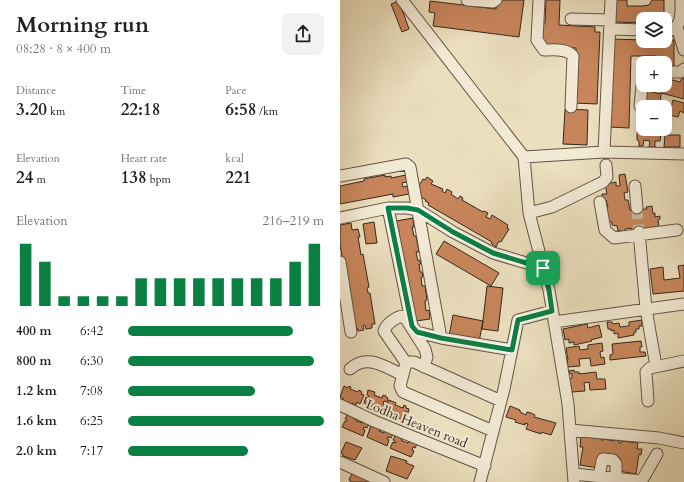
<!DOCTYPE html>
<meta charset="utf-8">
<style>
:root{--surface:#fff;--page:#f2f2f2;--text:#202124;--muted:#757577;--accent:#0b8043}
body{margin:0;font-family:Cardo,serif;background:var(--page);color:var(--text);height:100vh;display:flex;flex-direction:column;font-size:15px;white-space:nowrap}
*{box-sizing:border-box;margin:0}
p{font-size:13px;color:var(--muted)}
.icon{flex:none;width:22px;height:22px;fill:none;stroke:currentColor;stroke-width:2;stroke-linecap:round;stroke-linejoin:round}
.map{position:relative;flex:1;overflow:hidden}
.side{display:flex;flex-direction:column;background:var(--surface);width:340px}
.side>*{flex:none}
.tools{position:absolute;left:296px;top:12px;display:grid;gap:8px}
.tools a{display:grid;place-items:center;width:36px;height:36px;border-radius:8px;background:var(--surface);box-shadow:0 4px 16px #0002;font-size:20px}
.pin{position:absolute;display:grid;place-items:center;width:34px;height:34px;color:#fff;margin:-17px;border-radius:8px;box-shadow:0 2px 6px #0006}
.round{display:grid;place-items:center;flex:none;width:42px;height:42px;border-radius:8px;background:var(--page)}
.head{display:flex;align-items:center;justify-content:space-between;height:68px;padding:0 16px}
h1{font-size:22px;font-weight:700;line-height:30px}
.figures{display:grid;grid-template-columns:repeat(3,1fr);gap:6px;height:68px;padding:4px 16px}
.figures div{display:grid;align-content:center}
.figures b{font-size:17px;font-weight:700}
.figures small{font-size:11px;font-weight:400}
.figures p{font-size:11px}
.chart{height:112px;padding:8px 16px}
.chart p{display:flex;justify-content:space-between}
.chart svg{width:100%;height:72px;margin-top:4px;stroke:var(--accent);stroke-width:6}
ul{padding:0 16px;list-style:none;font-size:13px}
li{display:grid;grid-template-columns:64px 48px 1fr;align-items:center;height:30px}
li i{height:10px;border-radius:5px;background:var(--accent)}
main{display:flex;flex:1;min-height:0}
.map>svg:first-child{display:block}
.building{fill:#c8855b;stroke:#35261c}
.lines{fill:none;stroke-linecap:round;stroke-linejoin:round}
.minor-tunnel{stroke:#c7ba9e;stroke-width:11;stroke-dasharray:11 5.5;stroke-linecap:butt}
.minor-casing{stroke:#625444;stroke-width:13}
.minor{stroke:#f2ead5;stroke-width:11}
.route-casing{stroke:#fff;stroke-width:8}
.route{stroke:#0b8043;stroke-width:5}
.labels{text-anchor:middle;stroke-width:4;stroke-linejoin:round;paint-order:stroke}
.street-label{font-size:13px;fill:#35261c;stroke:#f2ead5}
</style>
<main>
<section class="side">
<div class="head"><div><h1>Morning run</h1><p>08:28 · 8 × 400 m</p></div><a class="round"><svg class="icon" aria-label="share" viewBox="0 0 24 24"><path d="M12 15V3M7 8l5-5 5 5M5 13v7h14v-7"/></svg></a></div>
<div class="figures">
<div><p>Distance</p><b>3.20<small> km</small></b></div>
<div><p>Time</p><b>22:18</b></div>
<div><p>Pace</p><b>6:58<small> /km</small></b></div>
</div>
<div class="figures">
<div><p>Elevation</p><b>24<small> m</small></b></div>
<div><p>Heart rate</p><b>138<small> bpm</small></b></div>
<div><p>kcal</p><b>221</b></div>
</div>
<div class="chart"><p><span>Elevation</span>216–219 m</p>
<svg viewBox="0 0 160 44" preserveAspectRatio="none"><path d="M5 44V6M15 44V17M25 44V38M35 44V38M45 44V38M55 44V38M65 44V27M75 44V27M85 44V27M95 44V27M105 44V27M115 44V27M125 44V27M135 44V27M145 44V17M155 44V6"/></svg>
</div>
<ul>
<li><b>400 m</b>6:42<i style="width:84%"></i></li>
<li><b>800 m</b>6:30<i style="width:95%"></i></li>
<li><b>1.2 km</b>7:08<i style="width:65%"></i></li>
<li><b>1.6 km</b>6:25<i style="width:100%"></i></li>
<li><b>2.0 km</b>7:17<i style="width:61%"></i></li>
</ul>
</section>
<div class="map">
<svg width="344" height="482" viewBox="0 0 344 482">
<rect width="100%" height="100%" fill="#ebdfbe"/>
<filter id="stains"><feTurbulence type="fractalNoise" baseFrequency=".005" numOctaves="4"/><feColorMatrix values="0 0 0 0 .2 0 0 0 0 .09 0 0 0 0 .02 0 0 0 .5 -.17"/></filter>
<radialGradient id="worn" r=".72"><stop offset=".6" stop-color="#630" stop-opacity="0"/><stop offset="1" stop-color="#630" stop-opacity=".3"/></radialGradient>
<!-- building -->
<path class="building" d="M157,0h27l-5,37 -86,-11 2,-13 -6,-1 1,-11 66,8z
M206,0h14l-1,25 36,2v5h5l-3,72 -23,-1 2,-55 -34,-2 -2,-23h5z
M275,0h12v6h16l6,-1 3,-5h12v19h-21v4l-28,-1z
M59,1l10,28 -7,3 -11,-28z
M272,39l31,1v1l31,-1v27h-9v-4h-9v-7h-25l-2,72 -19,-1z
M325,78l15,4 2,-4 2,1v20l-23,-6 2,-8h2z
M307,91l14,3 -1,12 3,1h-20v12h-2l2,-5 -3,-1 4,-21z
M333,100l11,3v10l-4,-2 -2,6 -9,-2z
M225,109l23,1 -1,35 -24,-1z
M298,123h5v6l18,4 -1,8h-5v6h-6l1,-6 -6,-1 -1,6h-4v-5l-2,-1v-4z
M325,135h15v12h-16z
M285,174l3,18 -4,1 1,7h3l2,10 17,-1 -1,-2 6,-1 1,8 2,-1v4l5,-1v3l-2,1 1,8 -5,1v-2l-18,3 -4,3 -1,-5 -6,1 1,5 -5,1 -1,-5 -2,1 -1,-5 -5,-1v-3h-5l-3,-14 4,-1 -2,-7h-3l-1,-6h5l-2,-10 11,-2v4h4l-1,-11z
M45,175v2l6,-1v2l15,-3 1,7 -5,1 1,4 4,-1 2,8 -16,3v-3l-53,10v-18l24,-5v-2z
M87,177l6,4 -2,3 12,5 -1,2 3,2 2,-4 5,3 -1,2 7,5 2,-3 3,2 -1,2 21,12 1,-1 4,2 -2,4 4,2 2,-4 16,10 -1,3 2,1 -8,13 -2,-1 -3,6 -5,-4 1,-1 -64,-37 1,-2 -4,-2 1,-1 -9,-5 -2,-3 8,-13 2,1z
M73,218l1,9h-2l2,9h2l3,16h-3l2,9 2,-1 1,4h-2l1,8h2l1,5h-2l1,9h3l2,14 -2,1 1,10 3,-1 1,9 -14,2 -18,-88 1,-1 -1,-5 -1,1 -1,-7z
M34,222l3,21 -11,1 -3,-20z
M11,223l1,7 6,-1 2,8h-2l3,18 2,-1 6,33 -2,1 1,5h2l5,31h-3v4l-6,1 -1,-4 -2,1 1,4 -6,1 -1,-3 -2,1 -15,-84v-20z
M104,241l55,32 -8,13 -55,-32z
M344,265v26l-31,3 -3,-25 13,-2 1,13 16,-2 -2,-12z
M147,286l16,2 -5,43 -16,-2z
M113,315l30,6 -4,21 -30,-6z
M302,320v6h-3v3h-3v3h-2v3l-16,3v-5l-4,1v-4l-3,1v-2h-3l-1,-7h5l1,2 6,-1 1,4 9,-1v-4z
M247,324l1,4 11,-3 3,12 -11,3 1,1 -18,4v-3l-5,1v-4l-4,1 -2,-11z
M301,341l1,6h-2v5h5l1,4 -36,4v-5l3,-1 -1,-10z
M262,343l1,8 -3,1 1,6 3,-1 1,7 -14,2 -1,-8 -11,1 1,7 -12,1 -1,-7h1l-2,-12 13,-2 1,4 8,-1v-4z
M234,370v2h5v2l17,-2 1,7h8l1,10 -16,1 -1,-8 -5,1 1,8 -13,1 -1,-7h-1l-3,-6 5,-1v-4h-2l-1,-3z
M4,386l4,2 1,-2 2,1 -1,2 8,3 1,-2 3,2 -1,2 3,1 -4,9 -3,-2 -1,3 -4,-2v2l-9,-5 1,-1 -4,-2z
M28,390l7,2 -1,3 8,3 1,-3 3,1v1l2,1 -1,4 -3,-1 -1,3 3,1 -1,4 -4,-1 -1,2 -16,-7 2,-6 2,1 1,-2 -2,-1z
M49,400l7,3 -1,2 8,3 1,-3 2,1v2l3,1 -1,4 -3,-2 -1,3 2,1 -1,5 -13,-3v-1l-5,-2v-2l-1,-1 1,-4 2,1 1,-3h-3z
M170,406l10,4v2l6,3 1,-3 4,1 4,2 -1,2 22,6 -5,12 -10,-3v2l-15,-5 2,-5 -3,-1v2l-10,-3 1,-2 -10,-3z
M7,415l6,2v1l4,2 -1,1 7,2v-2l6,3 -2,4 -3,-1 -1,2 2,1 -2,6 -21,-9 3,-6 1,1 1,-2 -2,-1z
M31,425l9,4 -1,2 5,2 1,-3 8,4 -2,4 -3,-1 -1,2 2,1 -2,6 -20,-9z
M241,435l20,3v2h3v-1l10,2v-1l5,1v2h2l1,-2 16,2 -1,6h5l-1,6 -2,-1 -3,20 -18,-3 2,-13 -20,-2 -2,12 -18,-3 3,-18h-3z
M55,436l7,2 -1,2 4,2 3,1 1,-2 8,3 -2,4 -2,-1 -1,3 2,1 -3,6 -21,-9 3,-6 2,1 1,-1 -3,-2z
M6,442l16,6 -7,12 -12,-4v-2l-2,-1z
M51,456l16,5 -1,2 8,3 -7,13 -21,-8z
M13,471l23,11h-25l-2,-2z"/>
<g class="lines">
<!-- minor-tunnel -->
<path class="minor-tunnel" d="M297,208l2,24"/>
<!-- minor casing -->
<g class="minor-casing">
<path id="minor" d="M62,0l122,157 5,56 20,77 19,114 6,78
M127,0l26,2 3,-2
M199,0l-2,40 7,10c9,0 23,-2 29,6l-2,51
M231,19l39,1
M337,27l7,23
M270,29l33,1
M325,31c18,0 16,-18 16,-31
M325,72h16l3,-3
M300,106l3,-30
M264,152l7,-152
M184,157l80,-5 80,2
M0,176l66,-12 4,3 31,171
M295,186l2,22
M260,202l5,28 9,8 63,-8
M48,208l24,118 5,6 24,6 71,12
M189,213l23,-6 51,-25 4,-5 -1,-12
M0,218l48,-10h19l11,2 35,22 40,21 50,15
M299,232l7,77 10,57
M0,262l11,70
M214,322l130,-18
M66,363l-22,-32c2,-7 13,-15 20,-15l21,33 2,8 -3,10
M10,369c17,-16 35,-2 53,6
M308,401l-2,-29 4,-4 34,-7
M0,405l34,16 111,45
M230,430l89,8 25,5
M153,431l-90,-39 -3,-6 6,-23 3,-1h5l87,39
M0,462l44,20
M234,474l68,7
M259,477l3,-16 1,-2 10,1 3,4v14
M140,482l24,-93 14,-69 34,-9
M301,482l16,-28"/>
</g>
<!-- minor -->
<use href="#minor" class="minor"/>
</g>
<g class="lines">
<!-- route casing -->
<g class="route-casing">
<path id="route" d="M48,208h19l11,2 35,22 40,21 50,15 6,22 3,21 -34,9 -6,30 -71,-12 -24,-6 -5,-6z"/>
</g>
<!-- route -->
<use href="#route" class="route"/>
</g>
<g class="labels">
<!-- street labels -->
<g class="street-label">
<text transform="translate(77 423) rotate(22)" y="5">Lodha Heaven road</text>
</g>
</g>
<rect width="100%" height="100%" filter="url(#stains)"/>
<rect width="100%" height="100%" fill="url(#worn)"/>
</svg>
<div class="tools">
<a><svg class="icon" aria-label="layers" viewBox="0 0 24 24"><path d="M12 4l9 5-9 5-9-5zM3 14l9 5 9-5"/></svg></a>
<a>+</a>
<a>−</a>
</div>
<div class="pin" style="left:203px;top:268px;background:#1e9e55"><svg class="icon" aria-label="arrive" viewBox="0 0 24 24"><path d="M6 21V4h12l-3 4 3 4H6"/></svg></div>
</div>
</main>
